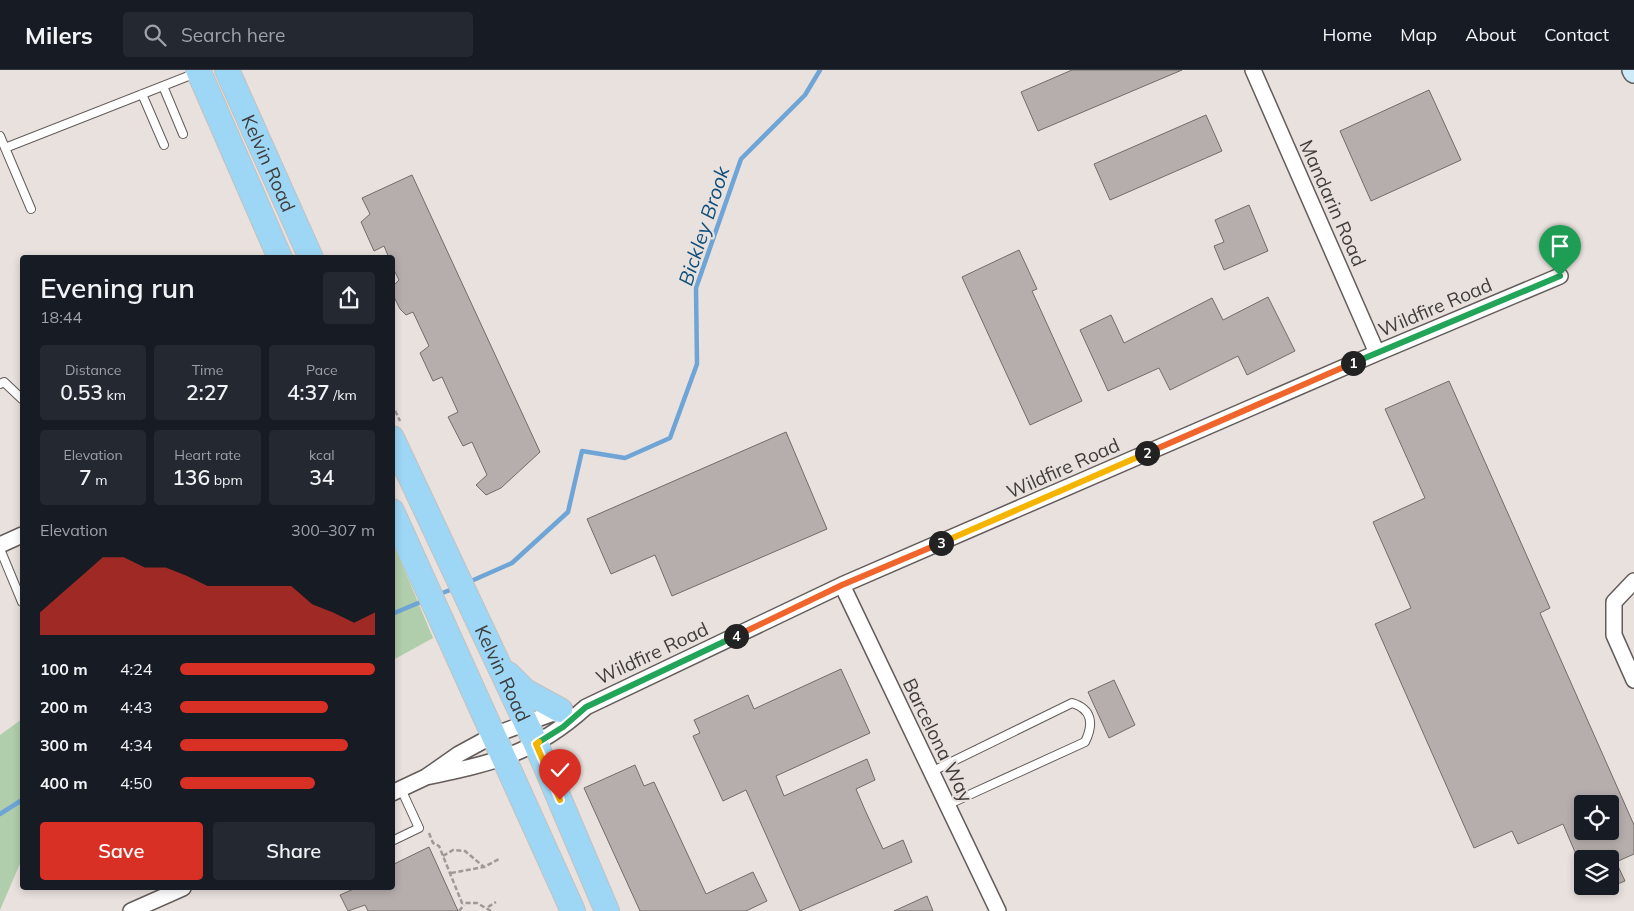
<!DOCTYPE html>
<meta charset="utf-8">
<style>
:root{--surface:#171b24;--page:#242831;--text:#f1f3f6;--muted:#9ea1a6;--line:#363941;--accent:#d93025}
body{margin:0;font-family:Mulish,sans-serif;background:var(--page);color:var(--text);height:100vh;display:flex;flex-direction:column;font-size:19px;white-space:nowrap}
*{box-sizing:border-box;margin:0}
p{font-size:16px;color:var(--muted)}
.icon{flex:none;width:28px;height:28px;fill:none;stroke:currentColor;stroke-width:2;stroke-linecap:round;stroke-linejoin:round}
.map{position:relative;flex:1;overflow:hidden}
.sheet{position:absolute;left:20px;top:185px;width:375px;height:635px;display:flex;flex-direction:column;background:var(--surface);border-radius:5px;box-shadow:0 2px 8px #0003}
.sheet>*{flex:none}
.buttons{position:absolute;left:1574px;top:725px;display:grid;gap:10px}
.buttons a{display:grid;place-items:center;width:45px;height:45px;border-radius:5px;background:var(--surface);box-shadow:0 2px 8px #0003;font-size:25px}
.pin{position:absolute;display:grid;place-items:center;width:42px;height:42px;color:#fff;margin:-51px -21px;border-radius:50% 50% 50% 0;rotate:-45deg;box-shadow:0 0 5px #0007}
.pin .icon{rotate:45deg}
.km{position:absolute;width:25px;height:25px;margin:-12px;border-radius:50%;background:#222;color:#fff;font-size:14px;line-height:25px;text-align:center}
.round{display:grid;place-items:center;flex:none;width:52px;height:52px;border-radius:5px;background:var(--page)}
.headline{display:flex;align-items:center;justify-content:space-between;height:85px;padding:0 20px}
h1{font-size:28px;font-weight:600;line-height:38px}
.metrics{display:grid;grid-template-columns:repeat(3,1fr);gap:8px;height:85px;padding:5px 20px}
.metrics div{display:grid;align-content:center;border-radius:5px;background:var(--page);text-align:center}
.metrics b{font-size:21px;font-weight:600}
.metrics small{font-size:14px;font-weight:400}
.metrics p{font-size:14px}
.chart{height:140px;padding:10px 20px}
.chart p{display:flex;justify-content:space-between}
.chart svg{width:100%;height:90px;margin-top:5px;fill:var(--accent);opacity:.7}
.cta{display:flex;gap:10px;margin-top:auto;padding:10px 20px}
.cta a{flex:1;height:58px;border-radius:5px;background:var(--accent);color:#fff;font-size:20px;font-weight:600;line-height:58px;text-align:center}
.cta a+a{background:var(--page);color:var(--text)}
ul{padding:0 20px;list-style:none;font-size:16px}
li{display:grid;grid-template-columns:80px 60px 1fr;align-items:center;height:38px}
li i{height:12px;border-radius:6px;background:var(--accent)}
header{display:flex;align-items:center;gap:30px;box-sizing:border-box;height:70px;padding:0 25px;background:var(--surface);border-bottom:1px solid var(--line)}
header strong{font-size:24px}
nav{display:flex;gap:28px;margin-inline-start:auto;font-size:18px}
.search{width:350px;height:45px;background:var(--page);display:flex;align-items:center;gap:12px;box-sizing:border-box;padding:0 18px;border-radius:5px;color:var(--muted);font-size:19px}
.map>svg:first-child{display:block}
.green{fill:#b0ceab}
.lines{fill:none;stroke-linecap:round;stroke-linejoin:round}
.stream{stroke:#6ea5d6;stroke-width:4.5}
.building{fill:#b6aeac;stroke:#726c69;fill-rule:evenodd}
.lane-casing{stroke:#635c5a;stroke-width:10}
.street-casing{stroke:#635c5a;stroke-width:18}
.secondary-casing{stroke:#635c5a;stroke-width:24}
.primary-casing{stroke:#c2c1c0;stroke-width:26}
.path{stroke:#9e9997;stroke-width:2.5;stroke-dasharray:5 2.5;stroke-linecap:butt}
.lane{stroke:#fff;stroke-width:8}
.street{stroke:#fff;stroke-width:15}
.secondary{stroke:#ceebfa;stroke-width:21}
.primary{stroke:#9dd7f5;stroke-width:24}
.split-1-casing{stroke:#fff;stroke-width:10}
.split-2-casing{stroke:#fff;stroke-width:10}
.split-3-casing{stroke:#fff;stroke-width:10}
.split-4-casing{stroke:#fff;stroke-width:10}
.split-5-casing{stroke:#fff;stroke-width:10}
.split-6-casing{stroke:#fff;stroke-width:10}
.split-1{stroke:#22a559;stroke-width:6}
.split-2{stroke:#f0652b;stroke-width:6}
.split-3{stroke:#f5b400;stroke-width:6}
.split-4{stroke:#f0652b;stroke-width:6}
.split-5{stroke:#22a559;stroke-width:6}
.split-6{stroke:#f5b400;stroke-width:6}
.labels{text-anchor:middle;stroke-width:4.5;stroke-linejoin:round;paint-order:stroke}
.street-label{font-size:19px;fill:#3f3c3b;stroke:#e8e1de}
.water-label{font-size:20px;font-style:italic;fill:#0e4e7c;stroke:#e8e1de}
</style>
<header>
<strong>Milers</strong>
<div class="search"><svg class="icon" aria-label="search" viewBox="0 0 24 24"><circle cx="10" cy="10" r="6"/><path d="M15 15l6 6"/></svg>Search here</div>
<nav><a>Home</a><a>Map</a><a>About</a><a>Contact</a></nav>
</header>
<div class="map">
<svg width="1634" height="841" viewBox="0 0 1634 841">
<rect width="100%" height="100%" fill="#e8e1de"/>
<!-- green -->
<path class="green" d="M392,470l41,98 -40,22z
M22,649v140l-22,51v-175z"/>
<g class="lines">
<!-- stream -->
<path class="stream" d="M469,512l43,-19 56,-51 14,-61 43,7 45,-20 27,-74 -1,-76 45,-129 64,-64 15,-25
M440,524l15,-6
M392,544l31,-13
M0,744l22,-14"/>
</g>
<!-- building -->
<path class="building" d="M1072,0h110l-144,61 -17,-39z
M1429,20l32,70 -90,41 -31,-70z
M1206,45l16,36 -112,49 -16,-36z
M412,105l128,277 -39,36 -15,7 -10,-10 11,-10 -15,-33 -9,4 -15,-29 10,-5 -16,-35 -9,4 -13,-28 9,-7 -16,-34 -7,3 -6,-6 -8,-16v-6l7,-7 -7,-14v-8h-3l-5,-12 -10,5 -13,-29 9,-8 -8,-16z
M1249,135l19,46 -44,19 -10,-24 10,-4 -9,-22z
M1019,180l18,39 -5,2 50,110 -52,24 -68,-148z
M1268,227l27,54 -48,24 -9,-19 -68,34 -11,-22 -51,23 -28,-61 31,-15 13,28 88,-45 11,22z
M1449,311l101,227 -10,5 94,212v29l-18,8 9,19 -15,6v-28h-32l-15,-35 -45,20 -6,-13 -38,17 -99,-224 36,-16 -38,-86 52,-24 -40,-89zM1582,734h28v27h-28z
M786,362l41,97 -155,67 -17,-41 -44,19 -24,-55z
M841,599l29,64 -94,43 8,20 83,-37 8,21 -19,9 9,21 18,39 20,-9 9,22 -112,49 -54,-121 -23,11 -30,-65 7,-3 -6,-13 54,-25 6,14z
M1114,610l21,45 -26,13 -21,-46z
M635,695l9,21 10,-4 52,112 47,-22 14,29 -21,10h-106l-56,-123z
M429,777l29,64h-90l-3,-6 -17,6 -8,-16 16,-7h36v-23z
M927,826l6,15h-39z"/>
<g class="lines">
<!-- lane casing -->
<g class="lane-casing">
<path id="lane" d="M163,16l20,48
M142,24l22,51
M0,66l31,73
M5,78l191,-75
M0,314l4,-2 18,17
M0,479l22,53
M931,702l141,-69c20,6 22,21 13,39l-138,63
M392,771l27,-13 -18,-39"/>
</g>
<!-- street casing -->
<g class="street-casing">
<path id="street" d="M1253,0l124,283
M0,475l22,-10
M1634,511l-20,21v33l20,45
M842,515l156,326
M426,707c67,-14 108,-23 160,-70l256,-122 535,-232 183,-77
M392,723l34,-16 33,-23 35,-19 70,-26
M131,841l52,-23"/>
</g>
<!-- secondary casing -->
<g class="secondary-casing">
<path id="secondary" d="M1633,0l1,2"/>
</g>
<!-- primary casing -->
<g class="primary-casing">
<g id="primary">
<path d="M198,0l82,188"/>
<path id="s1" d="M227,0l84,188"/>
<path id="s2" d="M392,368l144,306 71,167"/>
<path d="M392,441l181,400"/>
<path d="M508,604l17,17 35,19"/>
</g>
</g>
<!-- path -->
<path class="path" d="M392,334l8,17
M429,763l4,10 6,3 23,57h15l14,8
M443,786l10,-6 12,1 19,16
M451,803l33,-6 15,-8
M488,837l8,-5
M459,841l5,-6"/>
<!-- lane -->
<use href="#lane" class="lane"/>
<!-- street -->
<use href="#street" class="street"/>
<!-- secondary -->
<use href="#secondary" class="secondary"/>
<!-- primary -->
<use href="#primary" class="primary"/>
</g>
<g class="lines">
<!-- split-1 casing -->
<g class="split-1-casing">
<path id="split-1" d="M1353,293l207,-87"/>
</g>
<!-- split-2 casing -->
<g class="split-2-casing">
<path id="split-2" d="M1147,383l206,-90"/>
</g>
<!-- split-3 casing -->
<g class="split-3-casing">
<path id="split-3" d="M941,473l206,-90"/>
</g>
<!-- split-4 casing -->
<g class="split-4-casing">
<path id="split-4" d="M736,566l106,-51 99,-42"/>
</g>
<!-- split-5 casing -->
<g class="split-5-casing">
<path id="split-5" d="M539,672l24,-15 23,-20 150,-71"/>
</g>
<!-- split-6 casing -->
<g class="split-6-casing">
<path id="split-6" d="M539,672l-3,2 24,56"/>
</g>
<!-- split-1 -->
<use href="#split-1" class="split-1"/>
<!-- split-2 -->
<use href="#split-2" class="split-2"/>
<!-- split-3 -->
<use href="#split-3" class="split-3"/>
<!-- split-4 -->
<use href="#split-4" class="split-4"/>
<!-- split-5 -->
<use href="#split-5" class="split-5"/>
<!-- split-6 -->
<use href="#split-6" class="split-6"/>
</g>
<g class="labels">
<!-- street labels -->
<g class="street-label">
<text dy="7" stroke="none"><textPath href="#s1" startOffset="102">Kelvin Road</textPath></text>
<text transform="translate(1333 133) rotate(66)" y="7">Mandarin Road</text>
<text transform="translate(1435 237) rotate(-23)" y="7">Wildfire Road</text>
<text transform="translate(1063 398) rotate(-24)" y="7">Wildfire Road</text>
<text transform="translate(652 583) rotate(-25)" y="7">Wildfire Road</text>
<text dy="7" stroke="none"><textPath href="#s2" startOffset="260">Kelvin Road</textPath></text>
<text transform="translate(938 670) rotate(64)" y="7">Barcelona Way</text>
</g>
<!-- water labels -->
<g class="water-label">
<text transform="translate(704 156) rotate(-72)" y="7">Bickley Brook</text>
</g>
</g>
</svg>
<div class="buttons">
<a><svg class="icon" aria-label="locate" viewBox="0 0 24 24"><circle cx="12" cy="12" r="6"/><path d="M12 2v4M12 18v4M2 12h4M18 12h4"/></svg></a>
<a><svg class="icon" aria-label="layers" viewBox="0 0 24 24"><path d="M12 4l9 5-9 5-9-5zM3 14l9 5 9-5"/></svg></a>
</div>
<div class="pin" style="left:1560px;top:206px;background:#1e9e55"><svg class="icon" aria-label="arrive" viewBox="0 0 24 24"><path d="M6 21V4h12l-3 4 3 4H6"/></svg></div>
<div class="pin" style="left:560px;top:730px;background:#d93025"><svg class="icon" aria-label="check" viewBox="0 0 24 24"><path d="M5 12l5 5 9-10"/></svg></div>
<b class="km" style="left:1353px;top:293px">1</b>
<b class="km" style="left:1147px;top:383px">2</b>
<b class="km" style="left:941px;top:473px">3</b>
<b class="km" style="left:736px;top:566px">4</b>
<section class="sheet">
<div class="headline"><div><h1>Evening run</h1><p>18:44</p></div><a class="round"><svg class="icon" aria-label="share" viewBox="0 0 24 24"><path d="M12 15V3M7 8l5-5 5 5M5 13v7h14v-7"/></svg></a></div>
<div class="metrics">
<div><p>Distance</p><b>0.53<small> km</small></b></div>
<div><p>Time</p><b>2:27</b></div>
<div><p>Pace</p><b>4:37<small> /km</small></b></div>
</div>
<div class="metrics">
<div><p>Elevation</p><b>7<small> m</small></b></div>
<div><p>Heart rate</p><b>136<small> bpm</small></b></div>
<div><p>kcal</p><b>34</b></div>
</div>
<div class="chart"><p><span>Elevation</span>300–307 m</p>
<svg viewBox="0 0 160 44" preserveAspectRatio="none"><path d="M0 44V33L10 24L20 15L30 6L40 6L50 11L60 11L70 15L80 20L90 20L100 20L110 20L120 20L130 29L140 33L150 38L160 33V44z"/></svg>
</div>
<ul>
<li><b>100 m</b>4:24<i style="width:100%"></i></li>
<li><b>200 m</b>4:43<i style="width:76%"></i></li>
<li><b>300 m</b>4:34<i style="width:86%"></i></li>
<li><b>400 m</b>4:50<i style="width:69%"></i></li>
</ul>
<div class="cta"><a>Save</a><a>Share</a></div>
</section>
</div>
